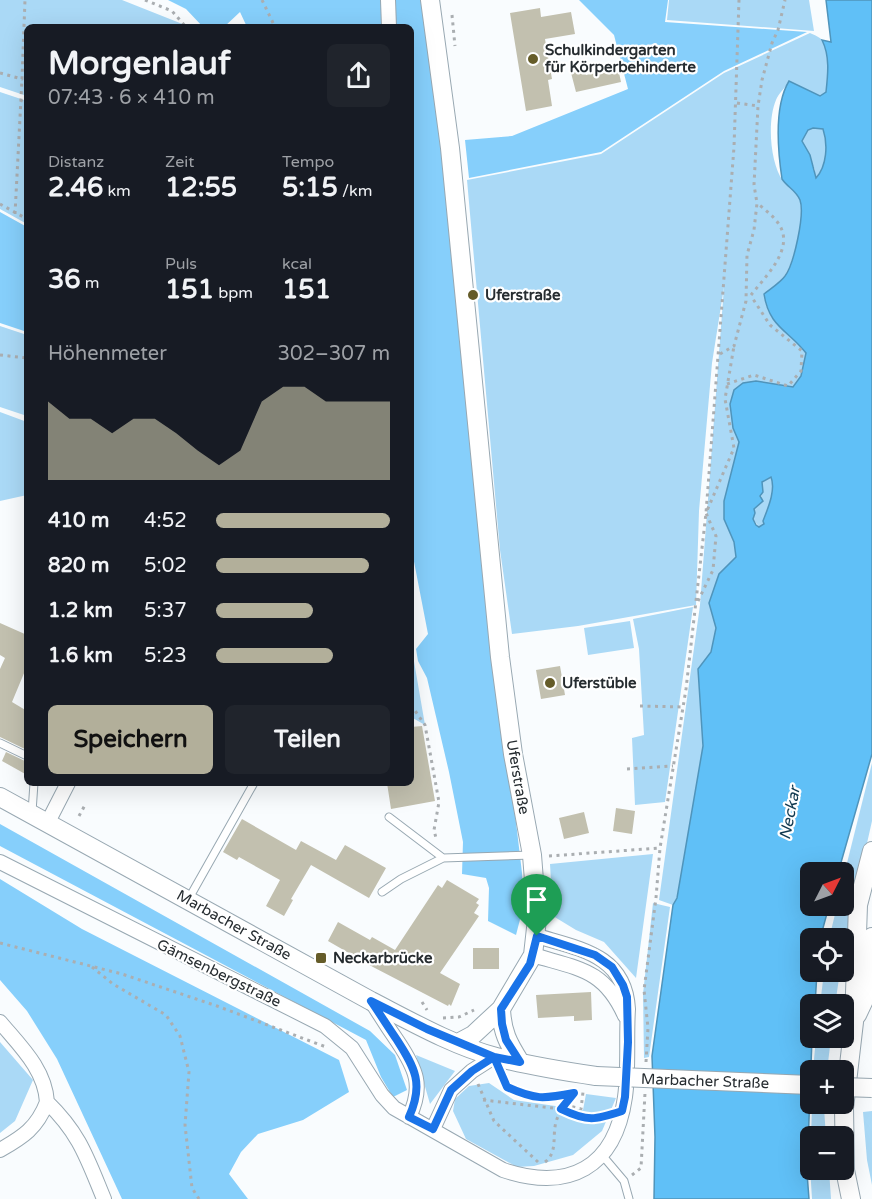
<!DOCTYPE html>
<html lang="de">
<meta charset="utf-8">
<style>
:root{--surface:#171b24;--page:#20242c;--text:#f1f3f6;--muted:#9ea1a6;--accent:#b2af9a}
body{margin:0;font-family:"Varela Round",sans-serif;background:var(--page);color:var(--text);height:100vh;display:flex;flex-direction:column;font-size:22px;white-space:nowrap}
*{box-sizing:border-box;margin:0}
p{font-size:20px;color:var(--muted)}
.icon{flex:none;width:33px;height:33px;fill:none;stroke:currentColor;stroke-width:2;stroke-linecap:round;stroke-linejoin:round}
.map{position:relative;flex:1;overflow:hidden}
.drawer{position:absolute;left:24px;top:24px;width:390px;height:762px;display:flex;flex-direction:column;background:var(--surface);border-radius:9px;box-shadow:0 6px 24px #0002}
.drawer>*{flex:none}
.needle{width:39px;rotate:48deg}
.fabs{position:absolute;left:800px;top:862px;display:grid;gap:12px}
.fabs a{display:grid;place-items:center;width:54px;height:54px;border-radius:9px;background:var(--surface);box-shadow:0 6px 24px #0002;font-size:30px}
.pin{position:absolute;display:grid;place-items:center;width:51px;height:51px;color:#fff;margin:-62px -26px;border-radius:50% 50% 50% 0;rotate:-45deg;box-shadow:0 0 6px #0007}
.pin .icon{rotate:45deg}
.round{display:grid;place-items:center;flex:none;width:63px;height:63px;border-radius:9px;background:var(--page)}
.overview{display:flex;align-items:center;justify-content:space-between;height:102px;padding:0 24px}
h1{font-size:33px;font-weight:700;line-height:45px}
.figures{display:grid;grid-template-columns:repeat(3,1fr);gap:9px;height:102px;padding:6px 24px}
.figures div{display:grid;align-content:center}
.figures b{font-size:26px;font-weight:700}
.figures small{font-size:16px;font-weight:400}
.figures p{font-size:16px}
.chart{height:168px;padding:12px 24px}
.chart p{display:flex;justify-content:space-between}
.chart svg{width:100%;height:108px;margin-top:6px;fill:var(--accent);opacity:.7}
.cta{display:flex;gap:12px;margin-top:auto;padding:12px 24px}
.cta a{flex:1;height:69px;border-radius:9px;background:var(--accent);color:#111;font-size:24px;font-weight:700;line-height:69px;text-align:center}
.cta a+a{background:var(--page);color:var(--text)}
ul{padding:0 24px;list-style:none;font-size:20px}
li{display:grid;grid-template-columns:96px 72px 1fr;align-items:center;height:45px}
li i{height:15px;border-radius:8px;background:var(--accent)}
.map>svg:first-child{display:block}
.green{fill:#aad9f6}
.forest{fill:#86cffb}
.water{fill:#60c0f7;stroke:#4f94bb;stroke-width:1.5;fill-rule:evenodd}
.building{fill:#c2c0af}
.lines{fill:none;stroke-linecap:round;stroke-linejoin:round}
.lane-casing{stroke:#98a8b2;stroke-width:9}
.street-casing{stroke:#98a8b2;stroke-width:16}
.secondary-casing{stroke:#98a8b2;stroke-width:20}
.path{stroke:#aaaeb1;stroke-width:3;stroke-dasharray:3 4.5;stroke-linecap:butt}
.lane{stroke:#fff;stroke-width:7}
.street{stroke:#fff;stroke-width:14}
.secondary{stroke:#fff;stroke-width:18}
.secondary-bridge-casing{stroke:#98a8b2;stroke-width:20;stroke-linecap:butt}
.secondary-bridge{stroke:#fff;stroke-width:18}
.route-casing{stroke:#fff;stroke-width:12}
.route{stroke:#1a73e8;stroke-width:8}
.poi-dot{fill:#655c29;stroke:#fff;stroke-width:2}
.labels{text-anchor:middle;stroke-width:4.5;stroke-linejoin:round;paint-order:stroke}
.poi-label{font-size:15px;font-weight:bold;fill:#262c30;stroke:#fff;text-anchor:start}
.street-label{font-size:15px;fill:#262c30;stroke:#fff}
.water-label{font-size:16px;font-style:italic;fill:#113a51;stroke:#fff}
</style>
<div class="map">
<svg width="872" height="1199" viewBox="0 0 872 1199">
<rect width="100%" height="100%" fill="#f9fcfe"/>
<!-- green -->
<path class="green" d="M0,0h122l68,27h-163v69l-27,-9z
M669,0h140l5,31 -147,-11z
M810,33c4,2 10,4 13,8 9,13 5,36 3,51l-6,5 -31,-15c-4,6 -11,12 -13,18 -9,21 -6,63 7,81 6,7 15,10 18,20 4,15 -7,63 -17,75 -5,7 -14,13 -20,19 5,32 24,35 42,58l-5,23 -8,11 -37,-6 -26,23 3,22 6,16 -15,59v18l10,23 2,15 -17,17 -10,29 7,25 -5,24 -13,17 5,77 -26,152 -4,7 -14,-5 41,-295 24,-318 -12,76 -13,148 -3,94 -118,21 -66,8 -12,-84 -33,-370 134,-26 123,-81z
M0,92l27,9v123l-27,-15z
M813,128l10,1c5,15 4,38 -8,49v-8l-13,-29 6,-11z
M0,326l27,9v81l-27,-9z
M0,412l27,10v73l-27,6z
M771,477c5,13 -3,31 -8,44l1,3 -5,3 -6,-8 2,-6 -1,-4 7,-6 1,-21z
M693,607l-28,195 -30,3 -3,-67 12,-3 -5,-86 -6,-30z
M630,621l4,27 -46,7 -4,-27z
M411,644l14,81 -14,-8z
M872,763v58l-29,129v-11h-14l8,-33h6v-27z
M653,854l-17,124 -32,-36 -28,-12 -23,-14 -3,-52z
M653,903l17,4 -21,150 -5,1 -1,-64z
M824,972h16l-5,33h-15z
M816,1038h15l-4,33 -14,-1z
M0,1042l33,38 -18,41 -15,12z
M416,1055l39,16 -25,33z
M489,1083l25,17 69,10 3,-16 30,4 -14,33 -29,24 -39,11 -17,1 -51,-28 -13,-28 2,-12 14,-13z
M812,1107l12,1 2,29h-15z
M872,1111v74l-5,-25 -4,-48z
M810,1166v4h19l2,29h-19z"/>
<!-- forest -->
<path class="forest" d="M168,0h264l64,696 13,67 13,110 2,31 -8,31 -28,-14 1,-33 -3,-10 -24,-4 1,-32 -14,-70 -22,-94 -9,-17 -2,-12 12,-15 -17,-88v-519h-164l-7,-15 -16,15h-21l-17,-18z
M579,0h89l-3,22 142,10 -83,39 -123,81 -132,26 -4,-38 47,-4 116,-47 -14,-54z
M0,212l27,15v105l-27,-9z
M0,824l370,207 25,24 12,35 -14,7 -12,-20 -15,-37 -366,-194z
M0,879l82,50 257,131 10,32 -46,28 -45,14 -17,18 -12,22 19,25h-126l-65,-140 -30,-48 -27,-31z"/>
<!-- water -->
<path class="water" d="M826,0h46v754l-34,119h-28v33h19l-9,33h-10v33h7l-2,33h-5v33h2l-5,135 2,26h-155l1,-62 -3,-81 21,-151 4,-7 26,-152 -5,-77 13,-17 5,-24 -7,-25 10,-29 17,-17 -2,-15 -10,-23v-18l15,-59 -6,-14 -3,-24 4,-14 9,-7 13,-2 37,6 8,-11 5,-23c-18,-23 -37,-26 -42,-59 6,-5 16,-11 21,-18 9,-12 20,-62 15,-76 -4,-10 -13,-13 -18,-21 -4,-27 -8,-73 7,-98l31,15 6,-4c2,-18 4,-36 -4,-52l9,2zM813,128l10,1c5,15 4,37 -7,49l-6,-23 -8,-14 6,-11zM771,477c5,13 -3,31 -8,44l1,3 -5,3 -3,-2 -3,-6 2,-6 -1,-4 9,-8 -3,-5 3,-4 -1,-10z"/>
<!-- building -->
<path class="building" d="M540,8l1,9 30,-5 4,22 -30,5 7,40 -4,1 4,26 -26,5 -16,-98z
M584,66l2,9 32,-7 3,14 -45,10 -6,-23z
M0,623l27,12v31l-15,36 15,9v39l-27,-13v-68l5,-11 -5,-3z
M560,666l5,29 -24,4 -5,-29z
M422,726l13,75 -44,8 -4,-26h24v-56z
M6,752l21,10v13l-25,-14z
M616,808l19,3 -3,23 -19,-3z
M584,812l5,21 -25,6 -5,-21z
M242,819l54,31 5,-9 35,19 9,-15 41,23 -17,30 -58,-33 -20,34 2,1 -9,16 -18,-10 14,-26 -41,-23 -2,3 -14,-8z
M447,880l32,19 -3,4 3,2 -5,8 5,3 -39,57 20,11 -9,22 -2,-2 -1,2 -75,-39 -45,-26 10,-19 32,18 2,-3 23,13 43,-65 4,3z
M473,948h26v21h-26z
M591,992l1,28 -18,1v-5l-36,2 -2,-23z"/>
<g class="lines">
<!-- lane casing -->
<g class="lane-casing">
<path id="lane" d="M0,743l27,13
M32,812l2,-29
M389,817l54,41
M382,892l19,-13 42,-21 89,-3
M188,900l66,-117
M602,1155l22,26 5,18"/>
</g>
<!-- street casing -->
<g class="street-casing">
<path id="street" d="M388,0l1,27
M48,822l20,-39
M0,862l325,164 27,22 30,47 12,13 109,62c66,22 112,-2 122,-73 4,-29 1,-59 3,-88 -3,-54 -48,-60 -91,-73
M533,955c46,14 71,14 92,61
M372,1002c8,13 17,27 26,40 18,27 26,44 11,75
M0,1022c20,24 45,47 47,80 33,32 40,56 57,97
M433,1129l18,-39 21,-19 22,-14
M0,1150c23,-13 37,-22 47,-48"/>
</g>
<!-- secondary casing -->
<g class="secondary-casing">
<path id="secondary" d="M430,0l20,148 50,509 13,97 19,101 5,64 -4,36 -32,54 -28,26 -15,8
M0,797l371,204c39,20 83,45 125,56 33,9 66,14 100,19
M864,970l8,-33
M501,1009c1,23 7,34 19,53
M857,1015l15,-32
M851,1199l-6,-29 -1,-62 10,-86 4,-117 14,-54"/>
</g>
<!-- path -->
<path class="path" d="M145,0l27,11 14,16
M262,0l13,27
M452,15l3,31
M0,73l22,6 3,-79
M20,100l7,3
M737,103l21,3
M0,204l27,15
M15,214l7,-135
M751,295c13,-17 43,-45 29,-69 -5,-9 -16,-17 -23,-23
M720,354l14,-8 12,-45 1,-46 7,-25 3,-27 -3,-18 4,-79 4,-26 10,-37 6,-13 7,-30
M0,355l27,3
M727,384l27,-9 34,11 13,-15 1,-20 -32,-26 -19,-29
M698,601l15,-31 3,-34 -10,-23 28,-65 -9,-49 9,-53
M411,705l14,20 14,77 -5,28 2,8
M640,706l43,1
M627,769l46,-3
M79,816l6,-11
M549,856l111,-8
M0,943l122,31 95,32 109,41
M92,967l21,17 53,31 14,21 9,36 -4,53 7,63 7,11
M422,1002l5,8
M443,1018l16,-1 15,-7
M646,1062l2,-34 -4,-38 12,-92 4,-50 26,-159 20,-176 28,-366 5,-147
M502,1075l5,12c32,14 41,11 74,5
M478,1084l16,37 44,41
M483,1100l78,9 20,10 24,-2
M565,1105l16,4 2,-17
M545,1162c13,-10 7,-26 11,-40 3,-11 11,-20 18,-29
M632,1175l9,-7 4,-75"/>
<!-- lane -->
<use href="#lane" class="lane"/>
<!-- street -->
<use href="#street" class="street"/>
<!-- secondary -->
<use href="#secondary" class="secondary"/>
<!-- secondary-bridge casing -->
<g class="secondary-bridge-casing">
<path id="secondary-bridge" d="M596,1076l214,9
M843,1087l29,1"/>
</g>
<!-- secondary-bridge -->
<use href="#secondary-bridge" class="secondary-bridge"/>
</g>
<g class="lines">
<!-- route casing -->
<g class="route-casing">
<path id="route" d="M537,936l-7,28 -29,45 1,15 4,16 14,22 -26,-5 -22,14 -21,19 -18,39 -24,-12c15,-33 6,-49 -12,-77 -9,-13 -17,-26 -26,-39l56,28 67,28 13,30c28,13 37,12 67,6l-13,16c27,13 34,11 61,2l3,-14 3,-55 -1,-45 -4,-12 -11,-18 -17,-12 -58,-19"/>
</g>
<!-- route -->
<use href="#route" class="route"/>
</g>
<!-- markers -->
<g class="poi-dot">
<circle cx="533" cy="59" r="6"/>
<circle cx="473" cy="295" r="6"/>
<circle cx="550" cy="683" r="6"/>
<rect x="315" y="952" width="12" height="12" rx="3"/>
</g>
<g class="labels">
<!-- poi labels -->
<g class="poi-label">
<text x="545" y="55">Schulkindergarten<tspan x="545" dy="17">für Körperbehinderte</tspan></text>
<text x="485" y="300">Uferstraße</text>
<text x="562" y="688">Uferstüble</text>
<text x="333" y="963">Neckarbrücke</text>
</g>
<!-- street labels -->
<g class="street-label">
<text transform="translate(518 777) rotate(80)" y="5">Uferstraße</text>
<text transform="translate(234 925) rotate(29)" y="5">Marbacher Straße</text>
<text transform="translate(219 973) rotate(26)" y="5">Gämsenbergstraße</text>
<text transform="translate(705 1081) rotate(2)" y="5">Marbacher Straße</text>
</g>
<!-- water labels -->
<g class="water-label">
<text transform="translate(789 813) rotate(-79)" y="6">Neckar</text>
</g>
</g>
</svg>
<div class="fabs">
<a><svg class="needle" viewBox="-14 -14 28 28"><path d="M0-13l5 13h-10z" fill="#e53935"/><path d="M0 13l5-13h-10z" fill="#9ea1a6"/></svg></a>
<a><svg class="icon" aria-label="locate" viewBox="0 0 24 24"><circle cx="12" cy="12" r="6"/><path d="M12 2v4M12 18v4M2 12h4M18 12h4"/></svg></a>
<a><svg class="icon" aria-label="layers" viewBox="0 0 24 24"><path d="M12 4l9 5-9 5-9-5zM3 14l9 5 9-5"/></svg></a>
<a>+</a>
<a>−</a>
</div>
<div class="pin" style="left:537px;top:936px;background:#1e9e55"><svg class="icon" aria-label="arrive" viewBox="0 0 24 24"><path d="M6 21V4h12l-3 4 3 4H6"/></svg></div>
<section class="drawer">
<div class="overview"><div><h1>Morgenlauf</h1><p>07:43 · 6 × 410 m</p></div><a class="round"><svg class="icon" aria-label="share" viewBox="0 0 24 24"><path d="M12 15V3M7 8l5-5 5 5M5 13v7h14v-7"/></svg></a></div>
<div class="figures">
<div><p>Distanz</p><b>2.46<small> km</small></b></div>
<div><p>Zeit</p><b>12:55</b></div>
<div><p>Tempo</p><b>5:15<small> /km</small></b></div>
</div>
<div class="figures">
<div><b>36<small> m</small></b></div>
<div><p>Puls</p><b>151<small> bpm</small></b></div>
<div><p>kcal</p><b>151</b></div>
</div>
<div class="chart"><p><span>Höhenmeter</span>302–307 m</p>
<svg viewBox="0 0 160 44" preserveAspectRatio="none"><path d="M0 44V12L10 19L20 19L30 25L40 19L50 19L60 25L70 32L80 38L90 32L100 12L110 6L120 6L130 12L140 12L150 12L160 12V44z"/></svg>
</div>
<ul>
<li><b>410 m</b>4:52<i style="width:100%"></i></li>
<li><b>820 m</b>5:02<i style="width:88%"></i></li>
<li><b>1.2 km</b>5:37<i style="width:56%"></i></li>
<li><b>1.6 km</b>5:23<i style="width:67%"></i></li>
</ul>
<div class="cta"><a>Speichern</a><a>Teilen</a></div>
</section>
</div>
